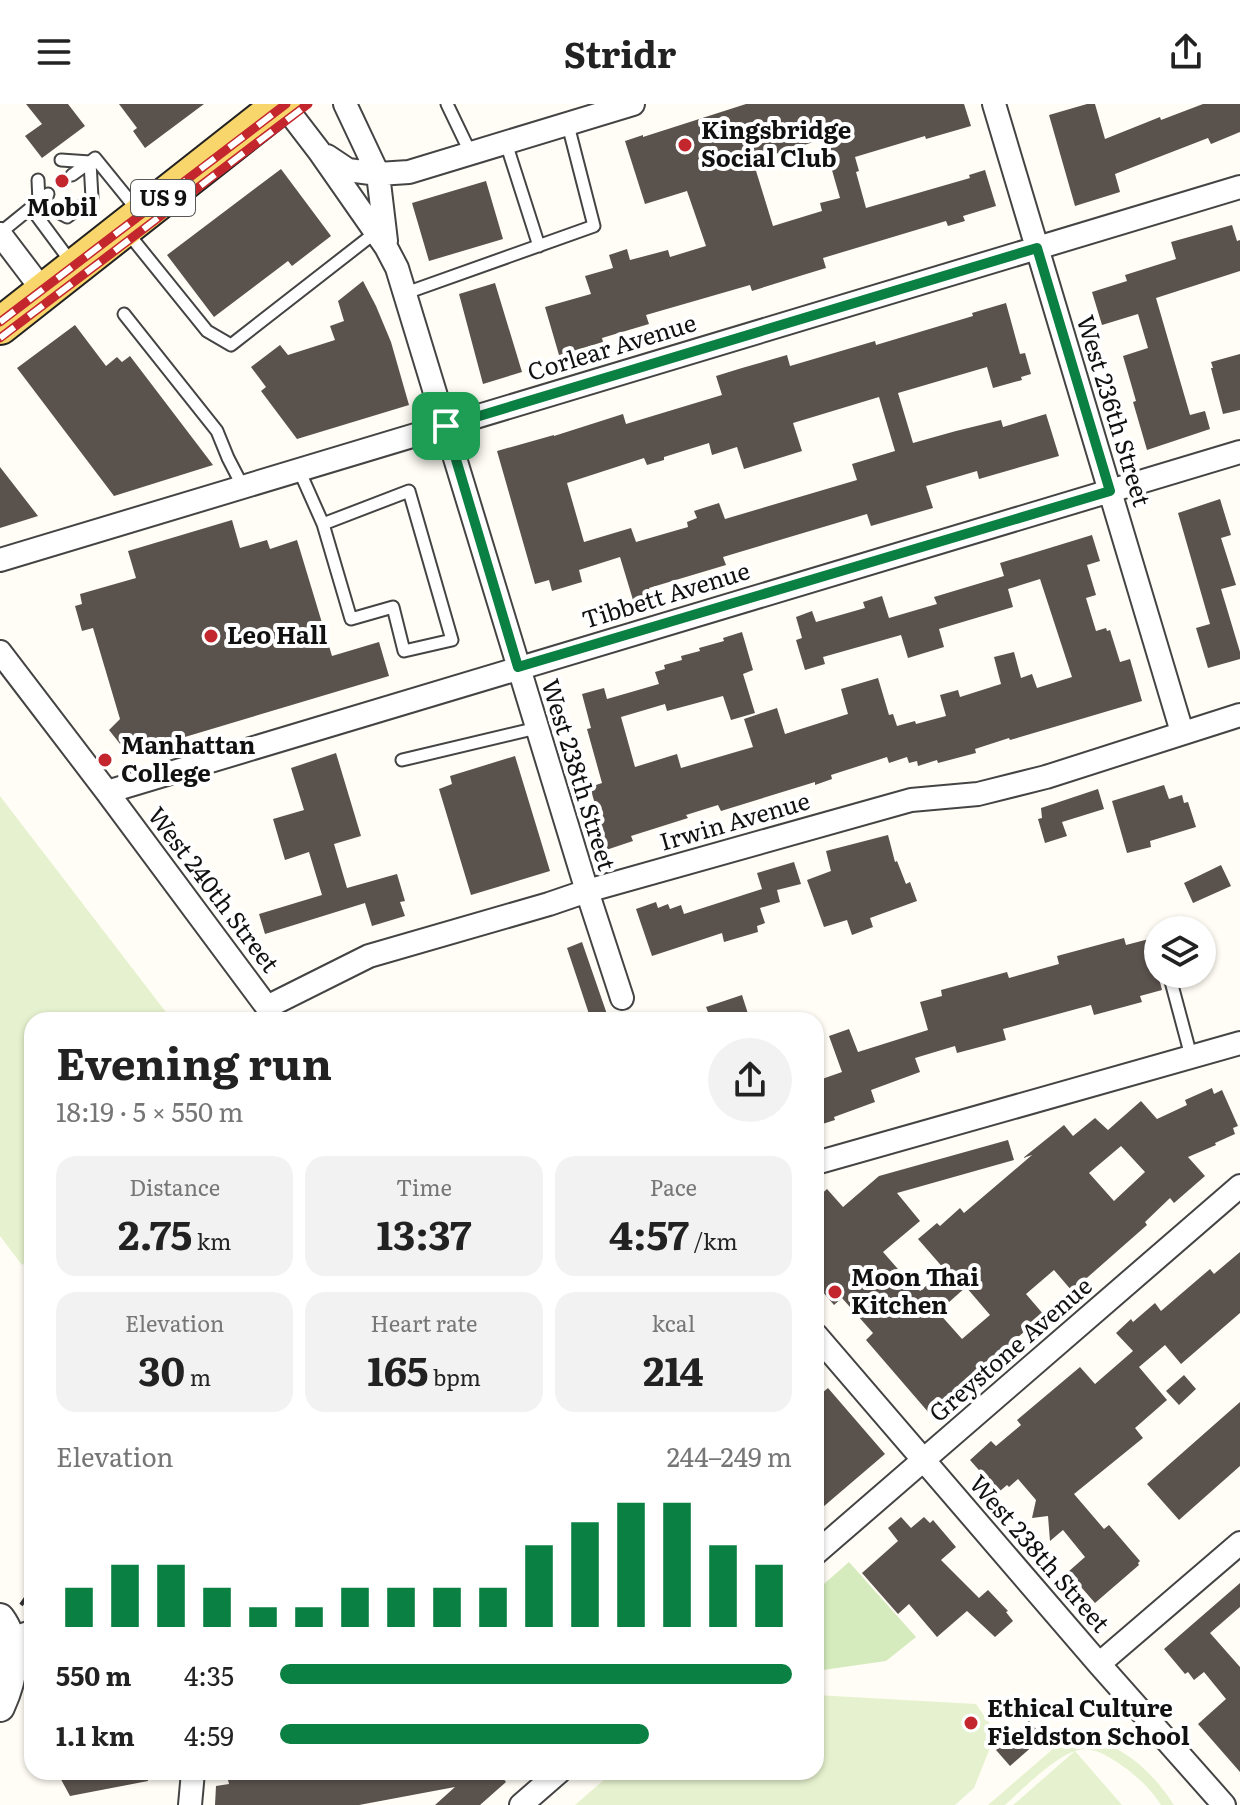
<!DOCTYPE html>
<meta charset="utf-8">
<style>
:root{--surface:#fff;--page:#f2f2f2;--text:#222;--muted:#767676;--accent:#0b8043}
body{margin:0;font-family:Literata,serif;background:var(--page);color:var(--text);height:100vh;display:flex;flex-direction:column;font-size:30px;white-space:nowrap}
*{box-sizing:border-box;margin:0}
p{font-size:26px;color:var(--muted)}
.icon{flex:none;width:44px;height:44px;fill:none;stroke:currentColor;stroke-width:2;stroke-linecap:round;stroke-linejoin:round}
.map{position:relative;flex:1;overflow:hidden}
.panel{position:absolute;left:24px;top:908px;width:800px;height:768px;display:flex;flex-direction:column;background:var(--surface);border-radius:24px;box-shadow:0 2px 6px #0004}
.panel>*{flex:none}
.buttons{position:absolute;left:1144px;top:812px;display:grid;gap:16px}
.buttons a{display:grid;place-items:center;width:72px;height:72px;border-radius:50%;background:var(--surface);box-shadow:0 2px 6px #0004;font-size:40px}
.pin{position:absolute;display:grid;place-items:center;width:68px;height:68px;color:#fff;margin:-34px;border-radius:16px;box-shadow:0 4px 12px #0006}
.round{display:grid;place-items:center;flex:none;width:84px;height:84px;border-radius:42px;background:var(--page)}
.overview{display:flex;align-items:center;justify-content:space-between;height:136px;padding:0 32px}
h1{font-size:44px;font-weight:700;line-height:60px}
.metrics{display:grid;grid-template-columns:repeat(3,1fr);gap:12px;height:136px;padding:8px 32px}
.metrics div{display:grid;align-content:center;border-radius:20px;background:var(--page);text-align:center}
.metrics b{font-size:40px;font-weight:700}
.metrics small{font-size:22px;font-weight:400}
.metrics p{font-size:22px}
.chart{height:224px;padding:16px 32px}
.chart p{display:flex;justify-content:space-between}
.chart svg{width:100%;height:144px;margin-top:8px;stroke:var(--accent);stroke-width:6}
ul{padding:0 32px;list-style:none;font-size:26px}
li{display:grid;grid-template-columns:128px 96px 1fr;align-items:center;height:60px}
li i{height:20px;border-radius:10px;background:var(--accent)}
header{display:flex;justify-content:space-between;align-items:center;height:104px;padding:0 32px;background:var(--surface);font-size:36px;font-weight:700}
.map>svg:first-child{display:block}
.green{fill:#d5ebbd}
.pitch{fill:#e6f2cf}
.building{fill:#5a524d;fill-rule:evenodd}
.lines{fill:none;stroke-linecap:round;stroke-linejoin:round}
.service-casing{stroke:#444;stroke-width:15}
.minor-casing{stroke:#444;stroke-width:26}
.tertiary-casing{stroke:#444;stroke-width:32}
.primary-casing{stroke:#222;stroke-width:40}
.path{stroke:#333;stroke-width:4;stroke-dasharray:8 4;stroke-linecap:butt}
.service{stroke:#fff;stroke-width:11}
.minor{stroke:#fff;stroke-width:22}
.tertiary{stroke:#fff;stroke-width:28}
.primary{stroke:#f9d66b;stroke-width:36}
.rail-casing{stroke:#c4262e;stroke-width:9}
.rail{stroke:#fff;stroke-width:6;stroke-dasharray:18;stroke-linecap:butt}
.route-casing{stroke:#fff;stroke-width:16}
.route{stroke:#0b8043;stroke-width:10}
.poi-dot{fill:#c4262e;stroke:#fff;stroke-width:3}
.labels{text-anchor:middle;stroke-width:8;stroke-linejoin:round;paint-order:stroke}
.shield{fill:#fff;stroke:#585858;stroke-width:2}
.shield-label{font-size:22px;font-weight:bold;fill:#111}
.poi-label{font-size:24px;font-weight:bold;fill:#111;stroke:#fff;text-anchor:start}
.street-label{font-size:24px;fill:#111;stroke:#fff}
</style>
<header><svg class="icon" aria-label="menu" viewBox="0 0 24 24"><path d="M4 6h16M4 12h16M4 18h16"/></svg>Stridr<svg class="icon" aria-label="share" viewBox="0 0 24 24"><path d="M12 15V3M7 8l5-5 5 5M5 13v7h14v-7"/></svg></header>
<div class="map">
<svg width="1240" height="1701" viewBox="0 0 1240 1701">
<rect width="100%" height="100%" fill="#fffdf5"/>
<!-- green -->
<path class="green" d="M849,1458l67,75 -30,24 -70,10v-80z"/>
<!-- pitch -->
<path class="pitch" d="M0,692l172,224h-140v237l-10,8 -22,-29z
M816,1591l160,9 20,29 -22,55 -19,17h-380l38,-33h203z
M1076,1625c10,12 19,9 33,16 28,13 49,35 65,60h-13c-10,-16 -25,-30 -40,-40 -10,-7 -22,-15 -34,-16 -24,-2 -64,40 -82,56h-17z
M1075,1647l47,54h-109z"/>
<!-- building -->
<path class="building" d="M26,0h42l17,22 -43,32 -17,-22 17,-12z
M119,0h85l-59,44 -12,-17 4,-3z
M746,0h218l7,22 -45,13 -1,-3 -70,21 4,14 -3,1 10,36 104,-30 -1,-3 16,-5 11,36 -33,10 2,5 -17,5 -2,-5 -123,37 3,10 -23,7 -51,16 -2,-6 -104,30 3,9 -47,14 1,4 -44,13 -14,-48 46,-13 -6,-18 28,-8 -4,-13 18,-6 3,11 38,-10 2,7 36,-11 -19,-55 -42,13 -20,-63 18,-6v2zM823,35l17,59 -20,5 2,8 -49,15 -20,-65z
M1087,0h8l10,35 55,-22 1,3 42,-16h37v28l-29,12 -3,-6 -93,36 5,18 -45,14 -26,-91z
M281,65l50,67 -39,30 -4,-5 -74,56 -47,-62z
M486,77l17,58 -74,22 -17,-58z
M1232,121l5,16 3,-1v31l-84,27 34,117 15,-4 5,18 -63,21 -14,-48 3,-1 -13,-45 25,-8 -10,-34 -36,11 -10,-33 35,-11 -2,-6 51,-16 -5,-17z
M363,177l13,25 15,36 18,63 -112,34 -36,-48 5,-4 -15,-20 29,-22 8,10 47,-15 -5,-14 14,-5 -6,-20z
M495,179l27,89 -39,12 -24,-90z
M1006,199l14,51 5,-1 6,21 -10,3 1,3 -29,8 -6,-21 -89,26 15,50 43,-12 45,-11 2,7 43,-13 13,42 -80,23 -2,-8 -51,15 7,22 -62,18 -4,-12 -144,43 3,8 -77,23 2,7 -18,5 -13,-43 -41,13 3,12 -30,9 -3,-11 -14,4 -38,-133 57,-16v1l69,-22 3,10 96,-29 -6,-19 26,-8 45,-13 3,11 85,-25 1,4 97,-29 -1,-3zM879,293l16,54 -43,13 5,16 -132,39 -6,-16 -25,8 3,7 -10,4 1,5 -52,15 -5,-14 -47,14 -17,-59 77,-25 3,7 17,-5v-3l45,-14 3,12 25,-8 7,22 58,-18 -9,-28z
M75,221l31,41 11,-9 5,5 8,-6 83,109 -99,31 -97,-128z
M1240,250v56l-17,4 -12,-46h2l-2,-6z
M0,363l38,49 -38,12z
M1220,395l11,36 -10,3 15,47 -15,4 19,63v7l-32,9 -12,-40 14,-4 -32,-111z
M232,416l8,28 27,-8 3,9 27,-9 35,116 47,-14 10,34 -261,78 -19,-24 11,-11 -27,-91 -11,3 -7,-25 7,-2 -2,-10 56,-16 -8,-27z
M1092,431l8,26 -13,4 9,30 -10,3 10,33 10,-3 1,3 3,-1 10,32 10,-3 12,42 -132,39 -1,-2 -34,11 1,4 -38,10 -1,-3 -19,6 -1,-5 -8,2 -2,-6 -18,6 -2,-6 -56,18 1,4 -17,6v-3l-94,29 -3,-6 -32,10 2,3 -57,18 2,5 -27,9 -15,-44 4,-2 -5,-17 12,-4 -15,-54 4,-1 -9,-34 22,-6 3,11 52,-15 -4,-12 10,-3 -1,-4 18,-5 -1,-4 19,-5 -1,-3 25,-7 -1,-3 19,-6 11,38 -10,4 12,39 -24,7 -8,-24 -56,15 -2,-7 -44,13 14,50 42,-13 4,14 72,-21 -9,-28 33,-11 8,26 63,-20 -7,-25 37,-11 11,37 4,-1 4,12 18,-5 1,3 30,-8 -6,-21 18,-5 2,7 41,-13 -7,-27 20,-5 7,26 11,-4 5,14 35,-11 -32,-98 -32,10 5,18 -74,22 5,18 -36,11 -7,-23 -78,22 2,7 -20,6 -9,-30 6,-2 -6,-21 16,-6 4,11 49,-14 -2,-6 19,-6 7,22 48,-14 -3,-7 70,-21 -4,-13z
M336,649l25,83 -27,8 13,44 50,-14 8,27 -5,1 5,14 -33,10 -7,-23 -100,31 -6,-20 63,-19 -13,-43 -24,8 -12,-41 31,-9 -13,-42z
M515,652l35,115 -79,24 -32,-106 13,-5 -2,-8z
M1164,681l5,14 13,-4 2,8 4,-1 8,25 -46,14 1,6 -24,6 -15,-52z
M1098,685l6,20 -42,13 5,14 -22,7 -7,-24 4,-1 -1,-10z
M888,731l7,27 2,-1 9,23 4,-2 7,19 -47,17 3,9 -21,8 -5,-15 -23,7 -17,-47 24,-9 -5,-20z
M794,758l7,22 -24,6 3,12 -20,6 5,15 -8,3 1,6 -34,10 -2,-9 -70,23 -16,-47 20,-7 2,6 10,-4 2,5 11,-4 3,9 78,-25 -5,-16z
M1221,761l10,21 -38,17 -9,-20z
M1124,834l2,7 23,-6 13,51 -22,6 2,6 -48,13 -3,-10 -88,24 3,11 -49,13 -2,-7 -40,12 5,14 -49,18 4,12 -41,15 1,3 -19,6v-52l4,-1 2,6 20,-7 -13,-36 20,-7 9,23 70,-22 -8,-28 22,-6 -1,-6 66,-18 2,6 50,-14 -2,-8z
M582,838l27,78h-18l-24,-72z
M742,891l8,25h-39l-5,-13z
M1212,984l2,6 8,-4 16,36 -5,2 2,6 -20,9 1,2 -28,12 17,19 -31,27 -4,-5 -25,24 2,3 -75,66 -18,-21 -28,24 18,21 -115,98 -63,-73 7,-7 -31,-35 -8,7 -18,-21v-85l11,-10 16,18 36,-31 129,-36 6,20 -117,33 23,28 -37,31 29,33 1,-2 7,8 25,-21 -27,-31 19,-16 3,3 20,-18 4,5 68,-58 -9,3 41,-33 9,11 22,-18 13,12 33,-29 16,18 30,-14 -2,-5zM1121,1042l24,26 -31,29 -25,-28zM966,1183l24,28 -28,24 -24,-27z
M1240,1148v61l-59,51 -16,-19 -26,22 28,33 -32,28 8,10 -69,56 30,35 5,-4 31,36 -2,2 1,2 -44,38 -27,-31 17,-15 -22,-27 -13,11 -2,-25 -16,2 4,-18 -18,-21 -9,8 -2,-2 -7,6 -6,-6 -1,1 -23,-26 21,-19 5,5 25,-21 -4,-5 63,-53 15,17 38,-33 -17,-18 15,-14 2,3 22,-19 6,8 49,-42 4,5z
M1184,1271l12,14 -17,16 -13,-14z
M828,1284l57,66 -69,59v-115z
M1240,1298v64l-61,54 -32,-36z
M901,1413l10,11 13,-11 6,6 3,-3 23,27 -15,13 38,38 9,-8 20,21 -2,1 7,9 -18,16 -28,-26 -30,26 -28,-33 -11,10 -36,-41 36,-32 -10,-13z
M1240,1479v24l-30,26 30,34v105l-42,-48 28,-25 -22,-27 -10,8 -6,-8 -3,2 -21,-25z
M1029,1617l14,16 -33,29 -14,-16z
M57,1668h90l1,9 -78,15z
M226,1668h272l8,10 -26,23h-45l20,-18 -96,18h-144l1,-19 13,-2z"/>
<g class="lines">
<!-- service casing -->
<g class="service-casing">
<path id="service" d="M447,0l24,50
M506,39l33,103
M61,56l29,2 5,-4 43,53
M72,71l18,-13
M38,76l1,22 28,15 25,-19 -2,-36
M31,104l40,54
M127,128l80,99 24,14 145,-113
M0,129l48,-39
M406,189l188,-67 -26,-101
M124,210l93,117 11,27 15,29
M299,366l24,54 86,-33 43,149 -48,11 -11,-44 -42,12 -28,-95
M402,656l135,-32
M1169,870l22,82"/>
</g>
<!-- minor casing -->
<g class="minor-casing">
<path id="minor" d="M283,0l36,47 67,96 11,21 190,623 35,107
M345,0l33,70 8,67
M994,0l188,628
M327,52l21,14 30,4 31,-2 224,-68
M0,130l44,58
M0,456l1240,-373
M0,548l107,140 160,215
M107,688l1133,-340
M267,903l102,-51 180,-52 38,-13 324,-91 67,-6 68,-17 194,-62
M816,1059l424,-120
M816,1231l283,329 125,141
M816,1449l424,-367
M10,1535l22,-7
M1099,1560l141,-121
M190,1701l3,-33
M521,1701l38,-33"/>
</g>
<!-- tertiary casing -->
<g class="tertiary-casing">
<path id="tertiary" d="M0,1514c20,27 13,61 0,89"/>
</g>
<!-- primary casing -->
<g class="primary-casing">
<path id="primary" d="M0,222l282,-222"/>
</g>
<!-- path -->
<path class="path" d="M21,1501l11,-16"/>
<!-- service -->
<use href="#service" class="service"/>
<!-- minor -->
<use href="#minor" class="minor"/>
<!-- tertiary -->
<use href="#tertiary" class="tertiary"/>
<!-- primary -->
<use href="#primary" class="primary"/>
<!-- rail casing -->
<g class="rail-casing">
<path id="rail" d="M0,218l286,-218
M0,234l308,-234"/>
</g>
<!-- rail -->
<use href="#rail" class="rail"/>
</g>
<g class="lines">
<!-- route casing -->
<g class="route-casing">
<path id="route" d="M1037,144l73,243 -592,176 -72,-241z"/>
</g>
<!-- route -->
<use href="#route" class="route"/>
</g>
<!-- markers -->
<g class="poi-dot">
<circle cx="685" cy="41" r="8"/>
<circle cx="62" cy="77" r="8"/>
<circle cx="211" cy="532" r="8"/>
<circle cx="105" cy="656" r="8"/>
<circle cx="835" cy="1188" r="8"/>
<circle cx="971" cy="1619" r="8"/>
</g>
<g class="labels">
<!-- shield labels -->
<rect class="shield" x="131" y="76" width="64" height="36" rx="6"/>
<g class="shield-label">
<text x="163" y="102">US 9</text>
</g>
<!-- poi labels -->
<g class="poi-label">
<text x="701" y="35">Kingsbridge<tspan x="701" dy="28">Social Club</tspan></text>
<text x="62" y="112" text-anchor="middle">Mobil</text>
<text x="227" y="540">Leo Hall</text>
<text x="121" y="650">Manhattan<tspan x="121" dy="28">College</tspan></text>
<text x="851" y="1182">Moon Thai<tspan x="851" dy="28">Kitchen</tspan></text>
<text x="987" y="1613">Ethical Culture<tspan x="987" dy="28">Fieldston School</tspan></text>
</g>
<!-- street labels -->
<g class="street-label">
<text transform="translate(612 244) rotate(-17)" y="8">Corlear Avenue</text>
<text transform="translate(1113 307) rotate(73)" y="8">West 236th Street</text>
<text transform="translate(666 492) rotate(-17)" y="8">Tibbett Avenue</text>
<text transform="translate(578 671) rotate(73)" y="8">West 238th Street</text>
<text transform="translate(735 718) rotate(-16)" y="8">Irwin Avenue</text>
<text transform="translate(213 786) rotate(53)" y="8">West 240th Street</text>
<text transform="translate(1011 1246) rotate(-41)" y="8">Greystone Avenue</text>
<text transform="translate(1039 1450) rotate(49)" y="8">West 238th Street</text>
</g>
</g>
</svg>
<div class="buttons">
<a><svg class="icon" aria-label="layers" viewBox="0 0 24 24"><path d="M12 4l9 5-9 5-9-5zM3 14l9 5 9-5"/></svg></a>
</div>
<div class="pin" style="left:446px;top:322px;background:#1e9e55"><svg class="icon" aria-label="arrive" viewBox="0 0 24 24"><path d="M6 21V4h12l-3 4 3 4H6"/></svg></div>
<section class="panel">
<div class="overview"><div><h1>Evening run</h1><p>18:19 · 5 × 550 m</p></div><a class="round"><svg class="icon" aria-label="share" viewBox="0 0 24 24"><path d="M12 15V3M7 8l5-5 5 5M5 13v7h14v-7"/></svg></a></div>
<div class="metrics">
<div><p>Distance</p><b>2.75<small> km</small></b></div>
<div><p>Time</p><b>13:37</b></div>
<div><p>Pace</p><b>4:57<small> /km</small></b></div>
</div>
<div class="metrics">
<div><p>Elevation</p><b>30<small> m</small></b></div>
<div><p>Heart rate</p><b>165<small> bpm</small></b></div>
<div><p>kcal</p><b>214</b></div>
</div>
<div class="chart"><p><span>Elevation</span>244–249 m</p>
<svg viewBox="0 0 160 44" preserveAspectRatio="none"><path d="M5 44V32M15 44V25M25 44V25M35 44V32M45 44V38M55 44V38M65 44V32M75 44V32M85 44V32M95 44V32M105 44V19M115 44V12M125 44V6M135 44V6M145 44V19M155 44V25"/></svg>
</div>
<ul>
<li><b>550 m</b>4:35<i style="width:100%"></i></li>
<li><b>1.1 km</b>4:59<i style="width:72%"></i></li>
</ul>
</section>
</div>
